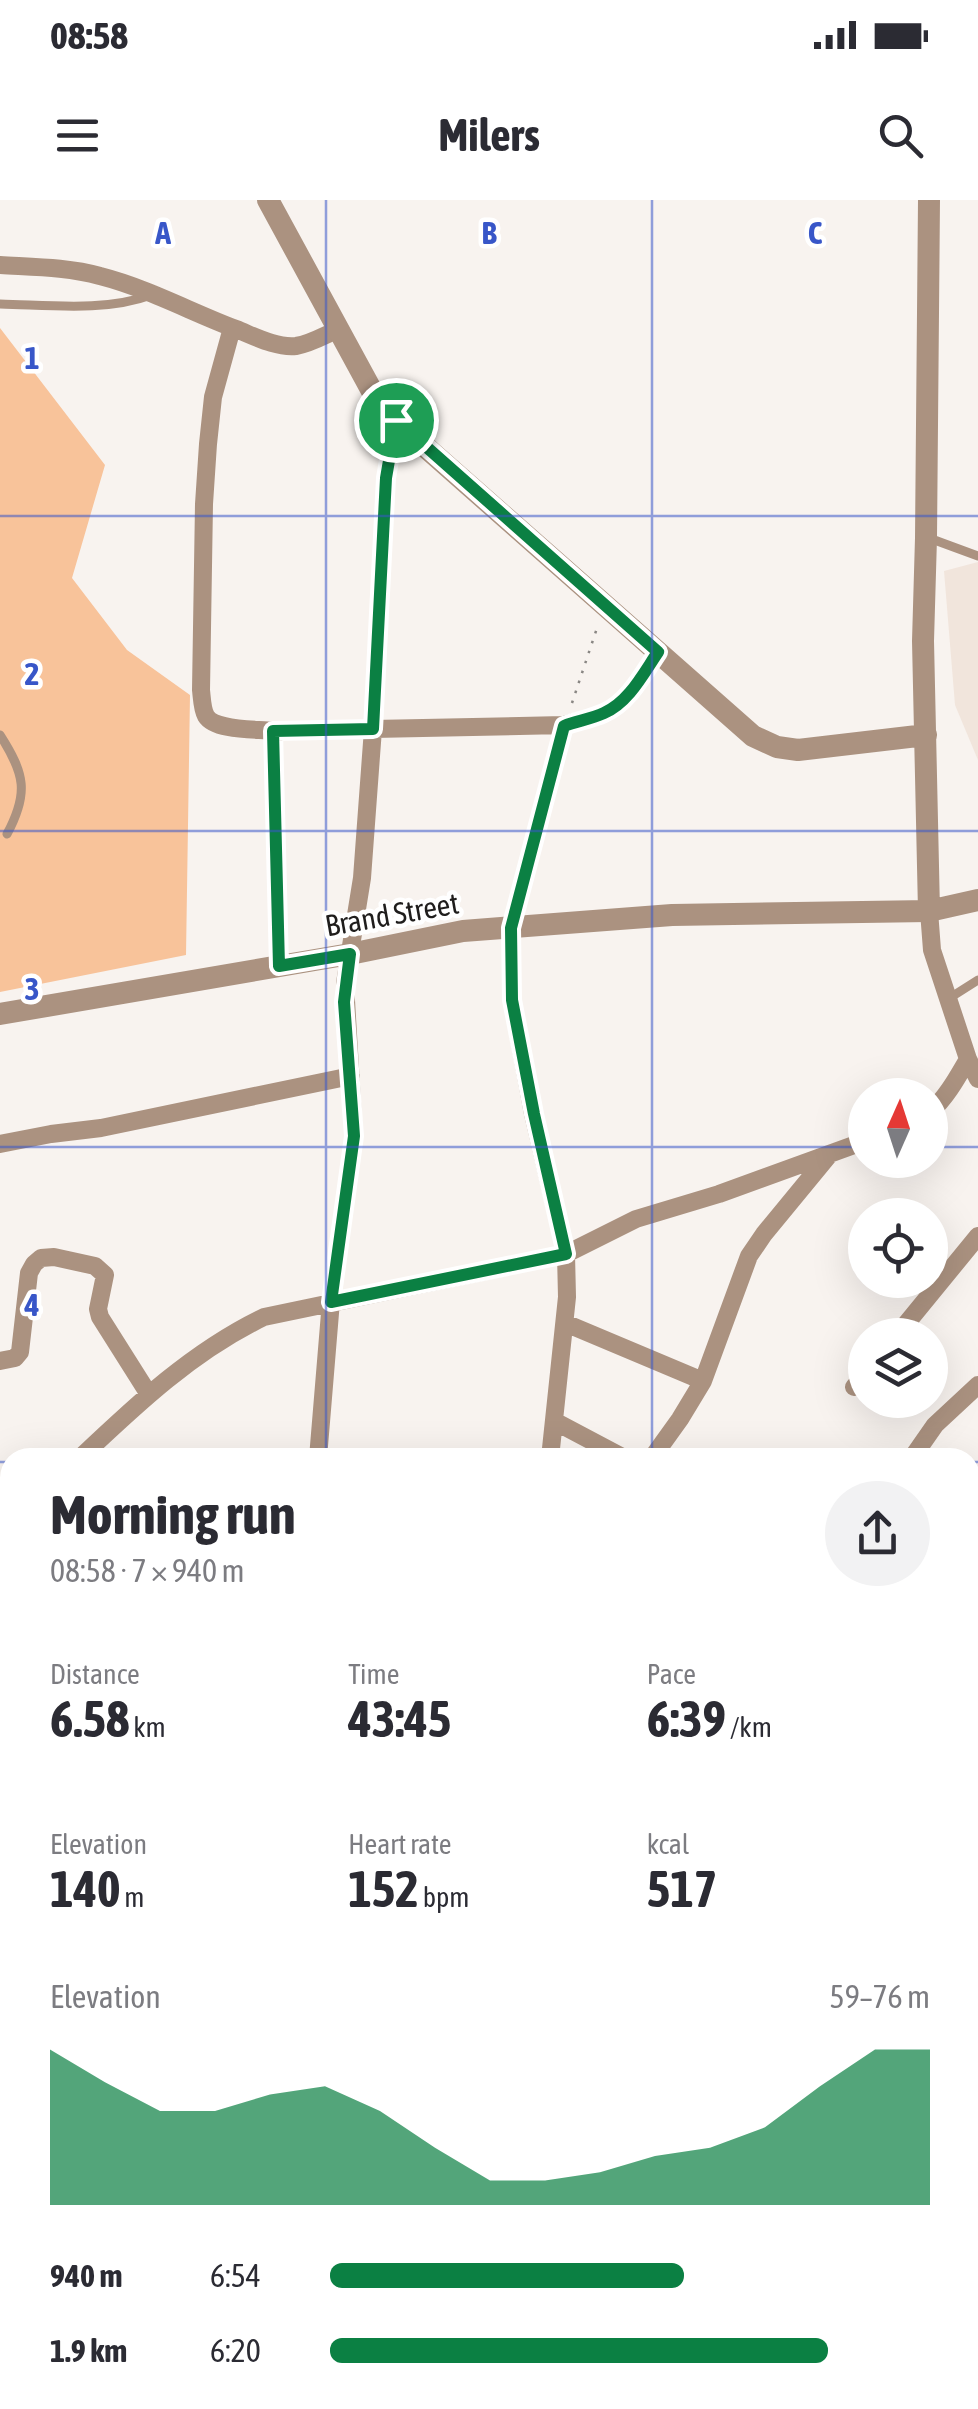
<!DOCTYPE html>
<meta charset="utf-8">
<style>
:root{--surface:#fff;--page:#f2f2f3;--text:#2b2b33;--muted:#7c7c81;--accent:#0b8043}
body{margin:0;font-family:"Asap Condensed",sans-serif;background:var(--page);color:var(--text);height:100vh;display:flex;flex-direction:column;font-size:38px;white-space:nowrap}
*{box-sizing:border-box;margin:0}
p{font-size:32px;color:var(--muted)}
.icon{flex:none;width:55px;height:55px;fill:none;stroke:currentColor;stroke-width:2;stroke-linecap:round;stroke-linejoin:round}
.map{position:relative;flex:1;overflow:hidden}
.panel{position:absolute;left:0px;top:1248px;width:980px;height:962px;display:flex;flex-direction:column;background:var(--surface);border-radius:30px 30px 0 0;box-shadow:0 10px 40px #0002}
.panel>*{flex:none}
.needle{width:65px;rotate:3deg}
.tools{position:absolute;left:848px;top:878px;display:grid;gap:20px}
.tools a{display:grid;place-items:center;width:100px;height:100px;border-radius:50%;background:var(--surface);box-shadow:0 10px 40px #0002;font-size:50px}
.pin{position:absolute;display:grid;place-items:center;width:85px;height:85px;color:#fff;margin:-42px;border:5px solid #fff;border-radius:50%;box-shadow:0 2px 10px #0007}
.round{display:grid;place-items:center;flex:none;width:105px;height:105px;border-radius:52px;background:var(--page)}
.headline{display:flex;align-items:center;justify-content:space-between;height:170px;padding:0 50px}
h1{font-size:55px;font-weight:700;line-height:75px}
.stats{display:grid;grid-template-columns:repeat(3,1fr);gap:15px;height:170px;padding:10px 50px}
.stats div{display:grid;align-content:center}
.stats b{font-size:50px;font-weight:700}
.stats small{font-size:28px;font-weight:400}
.stats p{font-size:28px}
.chart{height:280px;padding:20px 50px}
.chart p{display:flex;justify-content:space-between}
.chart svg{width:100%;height:180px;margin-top:10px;fill:var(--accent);opacity:.7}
ul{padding:0 50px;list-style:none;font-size:32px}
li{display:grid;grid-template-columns:160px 120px 1fr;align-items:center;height:75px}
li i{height:25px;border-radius:12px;background:var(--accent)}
.status{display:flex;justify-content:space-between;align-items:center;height:70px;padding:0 50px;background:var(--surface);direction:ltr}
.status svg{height:28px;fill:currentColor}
header{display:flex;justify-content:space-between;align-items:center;height:130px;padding:0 50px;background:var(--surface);font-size:45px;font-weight:700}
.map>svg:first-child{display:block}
.built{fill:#f1e5dc}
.green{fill:#f8c39a}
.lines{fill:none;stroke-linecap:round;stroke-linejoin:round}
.path{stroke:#898683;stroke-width:2.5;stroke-dasharray:2.5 8;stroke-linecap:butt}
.service{stroke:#ab9280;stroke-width:9}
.minor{stroke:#ab9280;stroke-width:18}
.tertiary{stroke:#ab9280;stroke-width:22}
.route-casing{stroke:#fff;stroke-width:20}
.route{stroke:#0b8043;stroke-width:12}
.grid{fill:none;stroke:#3856c8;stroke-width:2.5;stroke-opacity:0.55}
.labels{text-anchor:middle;stroke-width:9;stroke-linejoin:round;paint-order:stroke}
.street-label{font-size:30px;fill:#1f1d1c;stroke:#fff}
.grid-label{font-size:32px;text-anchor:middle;font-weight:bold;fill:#3856c8;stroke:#fff;stroke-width:9;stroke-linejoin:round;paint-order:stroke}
</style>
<div class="status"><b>08:58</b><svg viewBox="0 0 49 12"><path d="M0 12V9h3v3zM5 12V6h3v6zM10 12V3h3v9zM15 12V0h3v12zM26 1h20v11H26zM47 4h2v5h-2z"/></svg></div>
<header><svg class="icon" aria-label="menu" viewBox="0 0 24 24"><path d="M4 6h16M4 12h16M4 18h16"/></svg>Milers<svg class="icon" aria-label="search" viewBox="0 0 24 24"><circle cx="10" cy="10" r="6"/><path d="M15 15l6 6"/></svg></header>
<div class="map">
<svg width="978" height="2209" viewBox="0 0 978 2209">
<rect width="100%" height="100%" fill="#f8f3ef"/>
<!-- built -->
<path class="built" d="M978,362v198l-23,-55 -11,-134z"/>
<!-- green -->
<path class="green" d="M0,128l105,137 -33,113 55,72 63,45 -4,260 -186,37z"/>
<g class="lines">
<!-- path -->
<path class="path" d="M572,503l26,-78"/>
<!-- service -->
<path class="service" d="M0,104c49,1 105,8 151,-9
M929,338l49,18
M0,535c25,39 29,58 7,99
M948,799l30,-19"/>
<!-- minor -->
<path class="minor" d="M0,65c33,2 68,2 100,11 47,12 91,36 136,53 18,7 40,19 60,17 14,-2 29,-11 43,-17
M232,128l-19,69 -5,47 -4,60 -3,186c1,8 1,19 5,26 9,15 51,13 67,15l6,235
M396,221l-10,57 -13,251 191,-4
M273,531l100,-2 -11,149 -17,105 9,153 -23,165 -13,157
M929,711l3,39 36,109 10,20
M930,912c16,-14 27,-34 38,-53
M0,944l51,-10 50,-6 250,-52
M565,1123l138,58
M897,1135l81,-99
M0,1161l15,-3 5,-6 9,-79 5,-9 7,-6 13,-1 41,9 10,9 -7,34 2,8 48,76
M854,1187l11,-13
M556,1222l68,36
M80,1258c57,-54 113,-107 184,-141l302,-63 70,-35 83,-25 146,-53
M550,1258l17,-161 -1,-43 -33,-140 -21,-114 -1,-72 53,-203c13,-4 27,-6 40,-12 25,-11 39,-39 54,-60
M652,1258l28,-39 23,-38 46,-125 15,-22 65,-79
M912,1258l23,-33 43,-40
M0,1341l10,-12
M0,1372l10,3
M970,1396l8,-5
M970,1684l8,-1
M0,1846l10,5
M970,1865l8,-17
M0,2042l10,-3
M0,2148l10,-35
M572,2200l13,9
M222,2209l3,-9
M407,2209l1,-9
M761,2209l5,-9"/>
<!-- tertiary -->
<path class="tertiary" d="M268,0l105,193 23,28 357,315 24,11 21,3 128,-15
M929,711l-6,-270 3,-103 3,-338
M0,814l350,-60 113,-23 209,-16 257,-4 49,-11"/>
</g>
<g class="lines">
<!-- route casing -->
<g class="route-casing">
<path id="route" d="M396,220l262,232c-15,22 -29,50 -54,61 -13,6 -27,8 -40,13l-53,202 1,72 22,114 32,140 -235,48 23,-166 -10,-134 6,-48 -71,12 -6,-235 100,-2 13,-251z"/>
</g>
<!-- route -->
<use href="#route" class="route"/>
</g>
<!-- grid -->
<path class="grid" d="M326,0v1258M652,0v1258M0,316h978M0,631h978M0,947h865M930,947h48M0,1262h10M970,1262h8M0,1578h10M970,1578h8M0,1893h10M970,1893h8M326,2200v9M652,2200v9"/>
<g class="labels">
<!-- street labels -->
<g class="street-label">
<text transform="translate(392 715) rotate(-10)" y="10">Brand Street</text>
</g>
</g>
<g class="grid-label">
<text x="163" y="44">A</text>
<text x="489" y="44">B</text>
<text x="815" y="44">C</text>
<text x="32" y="169">1</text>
<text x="32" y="485">2</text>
<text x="32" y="800">3</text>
<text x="32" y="1116">4</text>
</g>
</svg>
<div class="tools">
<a><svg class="needle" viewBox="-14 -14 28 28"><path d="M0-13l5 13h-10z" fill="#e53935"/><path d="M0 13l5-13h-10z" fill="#7c7c81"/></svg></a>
<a><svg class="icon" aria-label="locate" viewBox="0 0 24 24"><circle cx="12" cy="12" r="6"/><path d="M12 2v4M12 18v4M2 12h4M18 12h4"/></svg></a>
<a><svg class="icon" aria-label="layers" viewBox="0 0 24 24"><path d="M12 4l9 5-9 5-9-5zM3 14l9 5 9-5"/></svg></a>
</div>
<div class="pin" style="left:396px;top:220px;background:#1e9e55"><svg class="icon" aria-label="arrive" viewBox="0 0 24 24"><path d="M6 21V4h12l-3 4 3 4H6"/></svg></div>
<section class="panel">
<div class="headline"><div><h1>Morning run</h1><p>08:58 · 7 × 940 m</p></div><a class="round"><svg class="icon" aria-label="share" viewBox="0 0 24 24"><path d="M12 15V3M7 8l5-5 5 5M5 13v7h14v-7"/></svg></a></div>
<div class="stats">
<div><p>Distance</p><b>6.58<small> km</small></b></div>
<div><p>Time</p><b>43:45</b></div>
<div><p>Pace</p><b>6:39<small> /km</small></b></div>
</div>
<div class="stats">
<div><p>Elevation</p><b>140<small> m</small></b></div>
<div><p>Heart rate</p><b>152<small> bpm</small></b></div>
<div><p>kcal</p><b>517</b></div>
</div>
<div class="chart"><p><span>Elevation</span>59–76 m</p>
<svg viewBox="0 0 160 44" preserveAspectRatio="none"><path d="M0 44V6L10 14L20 21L30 21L40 17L50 15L60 21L70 30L80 38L90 38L100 36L110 32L120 30L130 25L140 15L150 6L160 6V44z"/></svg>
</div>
<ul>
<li><b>940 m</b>6:54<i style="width:59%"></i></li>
<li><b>1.9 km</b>6:20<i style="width:83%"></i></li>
</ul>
</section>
</div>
